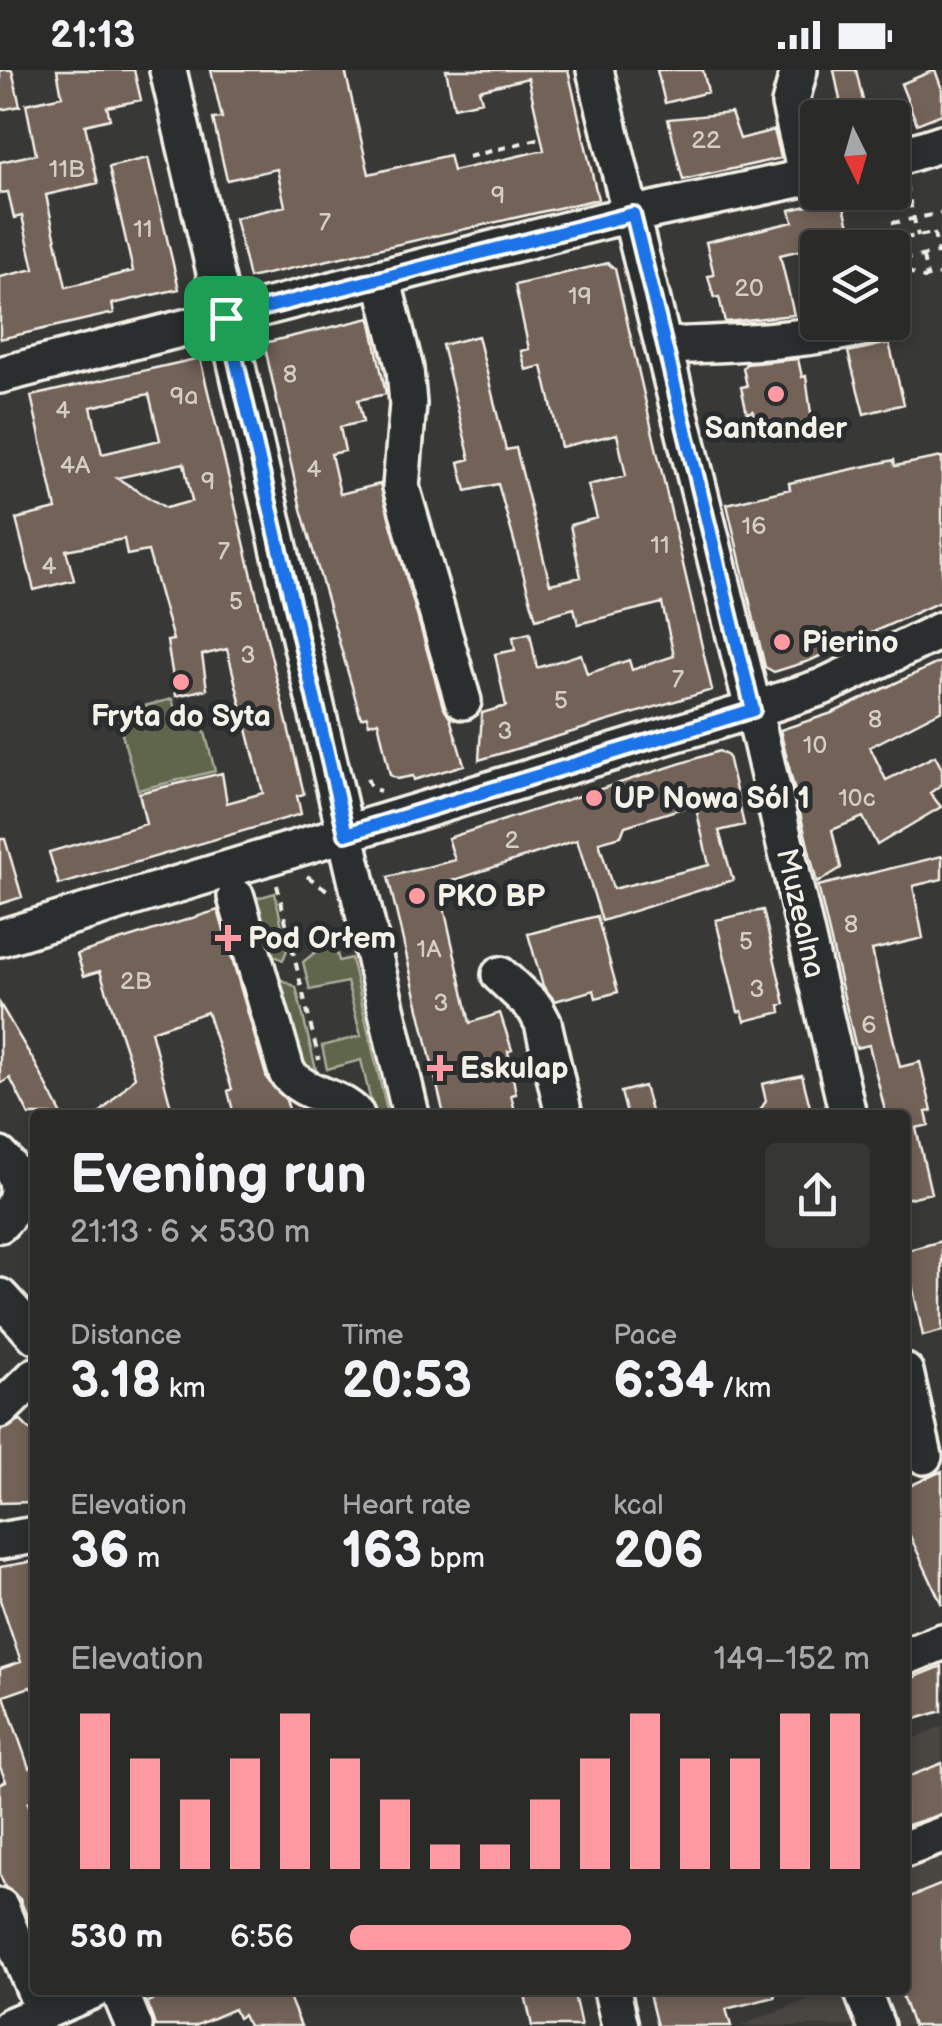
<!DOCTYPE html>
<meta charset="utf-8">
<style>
:root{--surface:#2a2a29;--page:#363635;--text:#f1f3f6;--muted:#a5a7a8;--line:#464646;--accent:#ff9aa2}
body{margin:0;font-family:"Balsamiq Sans",sans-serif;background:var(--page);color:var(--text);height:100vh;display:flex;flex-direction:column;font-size:38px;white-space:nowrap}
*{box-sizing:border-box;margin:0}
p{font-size:32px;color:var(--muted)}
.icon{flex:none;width:55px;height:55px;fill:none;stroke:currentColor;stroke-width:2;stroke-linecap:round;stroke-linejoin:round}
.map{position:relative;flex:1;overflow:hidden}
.drawer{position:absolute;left:30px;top:1040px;width:880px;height:885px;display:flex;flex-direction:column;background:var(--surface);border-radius:10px;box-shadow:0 5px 15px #0003,0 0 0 2px var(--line)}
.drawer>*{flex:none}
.needle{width:65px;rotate:175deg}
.controls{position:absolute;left:800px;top:30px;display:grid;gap:20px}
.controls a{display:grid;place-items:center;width:110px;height:110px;border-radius:10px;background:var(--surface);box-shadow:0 5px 15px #0003,0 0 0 2px var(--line);font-size:50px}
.pin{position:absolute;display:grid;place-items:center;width:85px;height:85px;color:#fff;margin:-42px;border-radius:20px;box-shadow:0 5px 15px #0006}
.round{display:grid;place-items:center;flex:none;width:105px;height:105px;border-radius:10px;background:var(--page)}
.summary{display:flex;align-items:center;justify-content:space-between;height:170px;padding:0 40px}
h1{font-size:55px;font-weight:800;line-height:75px}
.metrics{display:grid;grid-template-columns:repeat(3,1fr);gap:15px;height:170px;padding:10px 40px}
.metrics div{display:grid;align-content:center}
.metrics b{font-size:50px;font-weight:800}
.metrics small{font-size:28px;font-weight:400}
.metrics p{font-size:28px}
.chart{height:280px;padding:20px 40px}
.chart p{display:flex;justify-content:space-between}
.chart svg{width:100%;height:180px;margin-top:10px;stroke:var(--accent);stroke-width:6}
ul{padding:0 40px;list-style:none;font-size:32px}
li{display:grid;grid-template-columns:160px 120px 1fr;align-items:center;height:75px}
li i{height:25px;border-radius:12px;background:var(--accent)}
.status{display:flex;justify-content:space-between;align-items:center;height:70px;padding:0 50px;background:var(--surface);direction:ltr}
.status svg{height:28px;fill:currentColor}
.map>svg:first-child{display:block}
.built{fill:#494541}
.green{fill:#5f664c;stroke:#aaac9a;stroke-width:2.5}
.building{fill:#726259;stroke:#f4f1e8;stroke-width:2.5;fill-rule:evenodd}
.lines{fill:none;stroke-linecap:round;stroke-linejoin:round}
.minor-casing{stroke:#f4f1e8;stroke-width:42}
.path{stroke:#f4f1e8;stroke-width:4;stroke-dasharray:8 8;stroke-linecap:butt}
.minor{stroke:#2a2d2e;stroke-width:35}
.route-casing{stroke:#fff;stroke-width:20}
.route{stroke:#1a73e8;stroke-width:12}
.poi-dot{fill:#ff9aa2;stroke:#2a2d2e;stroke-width:4}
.labels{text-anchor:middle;stroke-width:10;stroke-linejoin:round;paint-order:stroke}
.number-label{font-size:25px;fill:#d4cdc4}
.poi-label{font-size:30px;font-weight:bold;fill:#f4f1e8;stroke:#2a2d2e;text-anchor:start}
.street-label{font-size:30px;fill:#f4f1e8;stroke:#2a2d2e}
</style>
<div class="status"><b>21:13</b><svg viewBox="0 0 49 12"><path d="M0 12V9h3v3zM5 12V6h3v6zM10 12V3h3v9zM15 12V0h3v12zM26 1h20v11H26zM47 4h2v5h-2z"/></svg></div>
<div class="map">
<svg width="942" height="1956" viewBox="0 0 942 1956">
<rect width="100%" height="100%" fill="#383837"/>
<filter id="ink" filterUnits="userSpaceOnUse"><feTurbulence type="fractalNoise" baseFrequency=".01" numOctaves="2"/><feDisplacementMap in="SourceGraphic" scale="20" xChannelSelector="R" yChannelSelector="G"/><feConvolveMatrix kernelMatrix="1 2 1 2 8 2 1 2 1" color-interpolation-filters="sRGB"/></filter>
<g filter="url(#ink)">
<!-- built -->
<path class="built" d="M942,1656v300h-203l94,-36h72v-248z"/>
<!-- green -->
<path class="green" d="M172,629l8,27 22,-5 13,50 -77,19 -22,-77z
M275,823l12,57 -4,10 -14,-7 -23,-52z
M333,868l6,23 12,-3 37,157h-14l-13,-55 -34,9 -5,-23 39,-10 -14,-54 -37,8 -7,-28z
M276,907l20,10 23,95 -13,3z"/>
<!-- building -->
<path class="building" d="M0,0h12l8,36 -20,4z
M57,0h77l7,30 -34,7 3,12 -25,6 13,58 -52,12 20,92 67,-16 -24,-104 39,-9 31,131 -67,15 2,9 -114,26v-62l34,-8 -12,-53 -8,2 -6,-26 -8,1v-31l36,-8 -10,-50 36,-8z
M211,0h134l24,104 80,-19 4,16 91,-21 -16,-72 -49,12 3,11 -28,6 -8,-37h122l30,129 -349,79 -14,-60 50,-12 -8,-37 -50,11 -14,-61 9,-1z
M657,0h46l5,22 -43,11z
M834,0h22l11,48h-52l-3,-11 28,-7z
M935,0l7,19v25l-25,10 -16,-40z
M731,43l9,26 34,-9 7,28 -98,22 -15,-61z
M842,128l10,40 -72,17 14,60 -69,7 -6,-25 -5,1 -6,-22 6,-1 -8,-33 87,-20 -3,-12z
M608,193l7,6 97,421 -233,70 3,-47 24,-7 -11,-52 20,-4 -2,-13 17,-4 7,35 44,-14 6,20 42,-14 3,10 42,-14 -12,-53 -84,21 -4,-16 -38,11 -38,-135 -32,7 -7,-29 11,-3 -28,-114 36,-9 28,114 10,-2 34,136 31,-7 -11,-52 27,-7 -9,-33 38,-9 -9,-42 -56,13 -19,-81 -16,4 -5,-19 8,-2 -14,-64z
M370,248l16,76 -28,6 5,22 -23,5 5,24 -14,3 9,40 40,-10 63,223 7,11 14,47 -50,15 -1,-4 -16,3 -7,-4 -12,-54 -9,3 -2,-8 -6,2 -60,-209 -37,-166z
M889,273l15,61 -40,10 -16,-62z
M200,288l104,436 -7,2 4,18 -242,71 -10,-33 97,-28 -7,-31 83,-20 5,30 36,-10 -36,-144 -25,6 5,34 -31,7 -9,-55 6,-1 -25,-89 -21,4 -3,-16 -58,11 8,30 -40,10 -18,-71 40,-10 -25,-113zM149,324l11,46 -58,14 -11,-47zM184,393l8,38 -26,7 -49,-30z
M798,289l4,18 4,-1 6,45 -54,13 -5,-23 -6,2 -6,-26 6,-1 -4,-18 3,-4z
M942,387v144l-133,60 -35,11 -9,-5 -38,-163 63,-15 -1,-6 105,-23 1,6z
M942,591v49l-72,37 16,33 49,-24 7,13v15l-12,9 11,14 -64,38 -14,-28 -31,13 9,38 -24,15 -37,-153 52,-17z
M719,681l9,5 16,69 -25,6 14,49 -131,41 -25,-81 -138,45 31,138 30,-10 12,37 -4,1 8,43 -5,1 5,20h-72l-56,-238 67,-17 -7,-22zM695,734l14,61 -96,24 -14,-47 22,-6 4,-10z
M0,769h5l17,58 -22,7z
M942,786v23l-29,7 10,52 -51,12 28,117 20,-5 12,49 -6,1 3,13 -13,3 15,65 -26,6v-84h-19l-17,-70 -13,3 -38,-162z
M218,840l49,169 19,21 5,15h-57l-6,-24 4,-2 -25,-77 -56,19 22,84h-75l37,-38 -35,-106 -16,5 -7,-22z
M763,840l22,94 -5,1 1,7 -36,9 -3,-10 -4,1 -22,-92z
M597,846l21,76 -22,6 -2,-8 -39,11 -12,-15 -15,-52z
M0,934l35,59 27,52h-33l-19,-37 -10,6z
M802,1005l10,40h-55l9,-14 -4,-17z
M644,1016l8,29h-25l-6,-23z
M942,1171v90l-19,5 -18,-85z
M20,1350l15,15v67l-35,1v-72z
M942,1401v134l-37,-80v-37z
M35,1491v131l-5,-5 -26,9 25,72 6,-2v34l-7,3 7,18v115l-15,-37 -15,-12 -5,-12v-91l6,-3 -6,-14v-98l21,-7 -21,-62v-33z
M942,1596v45l-37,11v-41z
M942,1693v51l-37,12v-48z
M942,1814v142h-29l-13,-36h5v-26l5,-2 -5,-14v-49z
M176,1920h110l15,36h-53l-5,-11 -5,3 -4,-9 -39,17h-40l-8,-24z
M524,1920h49l8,36h-49z
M648,1920h126l1,7 -49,12 5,17h-74z"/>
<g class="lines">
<!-- minor casing -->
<g class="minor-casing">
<path id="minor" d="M168,0l243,1045
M595,0l165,667 88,378
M799,0l-9,34 17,73
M892,89l50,-16
M382,208l23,91 3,35 -7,83 62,214
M665,276c76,-3 148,-5 222,-24
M0,305l606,-155 212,-45
M236,827l51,176c19,23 49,21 69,42
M0,868l753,-228 69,-23 120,-57
M500,905l35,33 8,15 21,92
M0,1086c25,25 23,43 0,68
M0,1227l35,38
M905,1302l19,84
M0,1340l35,-34
M0,1471l35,-6
M905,1587l37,-15
M905,1779l37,-14
M0,1837l44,105
M119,1920l15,36
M612,1920l8,36
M862,1920l14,36
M10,1956l84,-36"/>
</g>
<!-- path -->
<path class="path" d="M468,87l73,-19
M906,115l12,51
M892,153l50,-10
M934,163l4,20 -34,6 -4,-20z
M892,182l10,-2
M923,187l4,20
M892,195l32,13 18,-4
M367,708l4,10 9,3
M307,806l20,14
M277,815l42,175"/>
<!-- minor -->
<use href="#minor" class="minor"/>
</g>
</g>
<g class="lines" filter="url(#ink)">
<!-- route casing -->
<g class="route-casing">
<path id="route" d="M633,144l120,496 -407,124 -120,-516z"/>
</g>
<!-- route -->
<use href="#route" class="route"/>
</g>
<!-- markers -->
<g class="poi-dot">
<circle cx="776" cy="324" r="10"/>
<circle cx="782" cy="572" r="10"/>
<circle cx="181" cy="612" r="10"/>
<circle cx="594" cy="728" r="10"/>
<circle cx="417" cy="826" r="10"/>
<path d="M223 853h10v10h10v10h-10v10h-10v-10h-10v-10h10z"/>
<path d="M435 983h10v10h10v10h-10v10h-10v-10h-10v-10h10z"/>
</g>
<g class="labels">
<!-- number labels -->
<g class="number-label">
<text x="706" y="78">22</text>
<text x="67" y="107">11B</text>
<text x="498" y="133">9</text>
<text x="325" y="160">7</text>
<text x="143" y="167">11</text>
<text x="749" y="226">20</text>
<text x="580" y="234">19</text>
<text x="290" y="312">8</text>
<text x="184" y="334">9a</text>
<text x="63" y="348">4</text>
<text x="75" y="403">4A</text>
<text x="314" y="407">4</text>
<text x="208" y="419">9</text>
<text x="754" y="464">16</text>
<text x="660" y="483">11</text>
<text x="224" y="489">7</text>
<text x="49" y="504">4</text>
<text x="236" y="539">5</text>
<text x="248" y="593">3</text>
<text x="678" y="617">7</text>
<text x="561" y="638">5</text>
<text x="875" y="657">8</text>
<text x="505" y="669">3</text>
<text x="815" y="683">10</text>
<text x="857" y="736">10c</text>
<text x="512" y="778">2</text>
<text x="851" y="862">8</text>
<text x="746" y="879">5</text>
<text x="429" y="887">1A</text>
<text x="136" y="919">2B</text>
<text x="757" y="927">3</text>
<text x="441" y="941">3</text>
<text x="869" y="963">6</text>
</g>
<!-- poi labels -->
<g class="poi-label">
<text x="776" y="368" text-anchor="middle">Santander</text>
<text x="802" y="582">Pierino</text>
<text x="181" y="656" text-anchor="middle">Fryta do Syta</text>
<text x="614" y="738">UP Nowa Sól 1</text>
<text x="437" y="836">PKO BP</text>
<text x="248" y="878">Pod Orłem</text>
<text x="460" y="1008">Eskulap</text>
</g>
<!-- street labels -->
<g class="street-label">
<text transform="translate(801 843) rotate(77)" y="10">Muzealna</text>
</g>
</g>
</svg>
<div class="controls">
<a><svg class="needle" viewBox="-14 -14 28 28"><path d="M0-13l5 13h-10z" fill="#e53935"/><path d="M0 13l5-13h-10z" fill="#a5a7a8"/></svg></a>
<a><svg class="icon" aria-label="layers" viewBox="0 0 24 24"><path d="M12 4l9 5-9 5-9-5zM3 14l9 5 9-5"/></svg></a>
</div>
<div class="pin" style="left:226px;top:248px;background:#1e9e55"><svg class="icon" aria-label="arrive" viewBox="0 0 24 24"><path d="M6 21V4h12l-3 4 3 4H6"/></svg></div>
<section class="drawer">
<div class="summary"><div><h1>Evening run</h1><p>21:13 · 6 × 530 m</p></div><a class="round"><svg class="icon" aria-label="share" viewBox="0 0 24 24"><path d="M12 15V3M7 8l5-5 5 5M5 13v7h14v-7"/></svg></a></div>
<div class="metrics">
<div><p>Distance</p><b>3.18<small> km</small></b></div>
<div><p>Time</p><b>20:53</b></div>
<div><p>Pace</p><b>6:34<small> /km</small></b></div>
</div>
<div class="metrics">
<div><p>Elevation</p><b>36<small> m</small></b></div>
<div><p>Heart rate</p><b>163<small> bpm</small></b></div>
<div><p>kcal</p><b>206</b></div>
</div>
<div class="chart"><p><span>Elevation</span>149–152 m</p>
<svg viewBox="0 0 160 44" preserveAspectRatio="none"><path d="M5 44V6M15 44V17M25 44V27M35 44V17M45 44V6M55 44V17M65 44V27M75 44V38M85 44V38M95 44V27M105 44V17M115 44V6M125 44V17M135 44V17M145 44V6M155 44V6"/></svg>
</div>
<ul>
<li><b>530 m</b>6:56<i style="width:54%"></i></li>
</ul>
</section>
</div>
